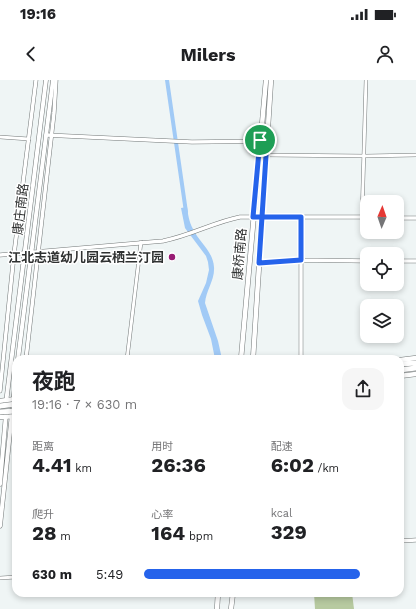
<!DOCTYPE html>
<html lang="zh">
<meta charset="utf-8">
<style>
:root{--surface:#fff;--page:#f6f6f6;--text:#202124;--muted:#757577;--accent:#2563eb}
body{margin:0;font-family:"Work Sans","Noto Sans SC",sans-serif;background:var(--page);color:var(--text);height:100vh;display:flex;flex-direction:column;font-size:15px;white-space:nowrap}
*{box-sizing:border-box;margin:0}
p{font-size:13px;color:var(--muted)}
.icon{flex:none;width:22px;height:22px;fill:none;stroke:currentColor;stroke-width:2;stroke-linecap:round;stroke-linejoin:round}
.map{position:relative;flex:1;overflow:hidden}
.sheet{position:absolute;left:12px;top:275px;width:392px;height:242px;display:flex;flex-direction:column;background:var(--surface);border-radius:12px;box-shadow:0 2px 6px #0003}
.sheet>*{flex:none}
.needle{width:26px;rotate:2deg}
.tools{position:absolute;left:360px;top:115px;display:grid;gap:8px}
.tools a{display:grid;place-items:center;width:44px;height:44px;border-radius:8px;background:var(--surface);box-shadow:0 2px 6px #0003;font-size:20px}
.pin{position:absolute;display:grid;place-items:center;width:34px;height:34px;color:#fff;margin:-17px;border:2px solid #fff;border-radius:50%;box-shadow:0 1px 4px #0007}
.round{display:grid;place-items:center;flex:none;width:42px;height:42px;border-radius:12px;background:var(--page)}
.overview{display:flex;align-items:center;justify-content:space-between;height:68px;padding:0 20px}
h1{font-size:22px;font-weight:700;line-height:30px}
.figures{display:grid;grid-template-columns:repeat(3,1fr);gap:6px;height:68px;padding:4px 20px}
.figures div{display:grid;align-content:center}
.figures b{font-size:20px;font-weight:700}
.figures small{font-size:11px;font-weight:400}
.figures p{font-size:11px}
ul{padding:0 20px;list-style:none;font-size:13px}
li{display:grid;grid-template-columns:64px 48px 1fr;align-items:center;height:30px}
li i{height:10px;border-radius:5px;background:var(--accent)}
.status{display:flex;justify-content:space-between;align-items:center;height:28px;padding:0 20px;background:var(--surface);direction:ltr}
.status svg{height:11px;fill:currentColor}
header{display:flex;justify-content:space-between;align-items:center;height:52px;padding:0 20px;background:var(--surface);font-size:18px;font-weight:700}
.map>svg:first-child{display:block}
.green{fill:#b7caa0}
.water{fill:#a1caf6}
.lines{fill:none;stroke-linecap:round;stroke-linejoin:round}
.canal{stroke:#a1caf6;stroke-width:4}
.minor-casing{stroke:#737878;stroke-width:4}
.tertiary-casing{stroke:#737878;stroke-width:4.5}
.secondary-casing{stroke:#737878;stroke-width:5}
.primary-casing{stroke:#737878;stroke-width:5.5}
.trunk-casing{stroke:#737878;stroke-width:6}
.minor{stroke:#fff;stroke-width:3}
.tertiary{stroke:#fff;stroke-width:3.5}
.secondary{stroke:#fff;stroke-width:4}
.primary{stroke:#fff;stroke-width:4.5}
.trunk{stroke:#fff;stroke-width:5}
.trunk-bridge-casing{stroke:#737878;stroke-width:6;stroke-linecap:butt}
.trunk-bridge{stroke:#fff;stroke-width:5}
.route-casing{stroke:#fff;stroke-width:8}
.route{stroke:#2563eb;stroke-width:5}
.poi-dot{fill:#981b74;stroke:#fff;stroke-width:1.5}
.labels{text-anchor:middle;stroke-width:3;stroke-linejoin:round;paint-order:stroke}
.street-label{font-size:13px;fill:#2f3131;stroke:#fff}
.poi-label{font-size:13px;font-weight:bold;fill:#2f3131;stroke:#fff;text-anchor:end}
</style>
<div class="status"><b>19:16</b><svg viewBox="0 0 49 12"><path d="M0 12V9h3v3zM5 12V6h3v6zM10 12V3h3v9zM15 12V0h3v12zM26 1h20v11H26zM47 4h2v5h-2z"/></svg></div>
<header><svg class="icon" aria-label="back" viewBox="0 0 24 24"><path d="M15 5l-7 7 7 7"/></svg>Milers<svg class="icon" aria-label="person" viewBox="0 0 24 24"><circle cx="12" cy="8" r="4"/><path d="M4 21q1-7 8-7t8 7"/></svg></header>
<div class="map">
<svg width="416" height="529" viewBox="0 0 416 529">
<rect width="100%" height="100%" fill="#eff5f5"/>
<!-- green -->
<path class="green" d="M314,513h38l2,16h-39z"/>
<!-- water -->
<path class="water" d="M187,127c1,7 2,15 6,22 6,13 20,22 21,38 1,13 -8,23 -9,36l13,38 4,18h-7l-4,-20 -9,-24 -4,-14 8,-18 3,-13 -1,-8 -2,-6 -21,-28 -4,-20z"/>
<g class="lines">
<!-- canal -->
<path class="canal" d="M167,0l19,132"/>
<!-- minor casing -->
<g class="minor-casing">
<path id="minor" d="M0,57l29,2
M266,75l100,1 50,-1
M362,137l4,-137
M127,279l14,-117
M0,498l16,-1"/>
</g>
<!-- tertiary casing -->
<g class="tertiary-casing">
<path id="tertiary" d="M46,55l146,7 75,-1
M397,138h19
M0,175l163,-14c27,-5 51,-19 77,-24h127
M397,181h19
M259,183l42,-3 66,1
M26,279l28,-246 2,-33
M301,279v-142
M0,311l14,-137 22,-174
M400,461l16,-1"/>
</g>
<!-- secondary casing -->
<g class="secondary-casing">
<path id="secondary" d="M18,279l35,-279
M6,323l40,-323
M0,404l6,-70
M0,446l16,-150"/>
</g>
<!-- primary casing -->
<g class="primary-casing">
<path id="primary" d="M241,279l25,-279
M253,279l18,-279
M400,280l16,-2
M400,296l16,-2
M0,321l16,-2
M0,337l16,-1
M217,529l1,-16
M231,529l2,-16"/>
</g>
<!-- trunk casing -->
<g class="trunk-casing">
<path id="trunk" d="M400,284l16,-1
M400,290l16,-2"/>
</g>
<!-- minor -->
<use href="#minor" class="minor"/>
<!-- tertiary -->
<use href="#tertiary" class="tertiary"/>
<!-- secondary -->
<use href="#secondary" class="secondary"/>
<!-- primary -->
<use href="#primary" class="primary"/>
<!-- trunk -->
<use href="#trunk" class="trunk"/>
<!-- trunk-bridge casing -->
<g class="trunk-bridge-casing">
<path id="trunk-bridge" d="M0,326l16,-2
M0,332l16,-1"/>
</g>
<!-- trunk-bridge -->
<use href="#trunk-bridge" class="trunk-bridge"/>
</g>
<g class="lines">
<!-- route casing -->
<g class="route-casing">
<path id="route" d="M260,60l-7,77h48v43l-42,3 8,-123h-7"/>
</g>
<!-- route -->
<use href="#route" class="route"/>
</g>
<!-- markers -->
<circle class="poi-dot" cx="172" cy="177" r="4"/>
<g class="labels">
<!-- street labels -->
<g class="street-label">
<text transform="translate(20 129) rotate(-83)" y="5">康庄南路</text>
<text transform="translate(239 174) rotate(-85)" y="5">康桥南路</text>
</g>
<!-- poi labels -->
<g class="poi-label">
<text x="164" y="182">江北志道幼儿园云栖兰汀园</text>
</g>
</g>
</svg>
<div class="tools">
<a><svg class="needle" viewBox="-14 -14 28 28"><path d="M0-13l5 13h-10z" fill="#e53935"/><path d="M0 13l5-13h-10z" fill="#757577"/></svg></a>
<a><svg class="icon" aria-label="locate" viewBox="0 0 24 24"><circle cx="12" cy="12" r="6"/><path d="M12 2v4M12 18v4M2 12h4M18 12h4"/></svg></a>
<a><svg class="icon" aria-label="layers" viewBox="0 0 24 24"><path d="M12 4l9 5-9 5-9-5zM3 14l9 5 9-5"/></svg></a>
</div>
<div class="pin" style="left:260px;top:60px;background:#1e9e55"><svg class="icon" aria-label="arrive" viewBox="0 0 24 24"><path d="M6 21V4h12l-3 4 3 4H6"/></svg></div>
<section class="sheet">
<div class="overview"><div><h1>夜跑</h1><p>19:16 · 7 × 630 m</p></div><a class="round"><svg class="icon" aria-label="share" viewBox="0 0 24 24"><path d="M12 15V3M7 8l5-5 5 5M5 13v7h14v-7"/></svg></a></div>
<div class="figures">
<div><p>距离</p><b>4.41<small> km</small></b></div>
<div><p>用时</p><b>26:36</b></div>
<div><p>配速</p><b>6:02<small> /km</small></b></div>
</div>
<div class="figures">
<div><p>爬升</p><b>28<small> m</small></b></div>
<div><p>心率</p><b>164<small> bpm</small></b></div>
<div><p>kcal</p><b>329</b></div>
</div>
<ul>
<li><b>630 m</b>5:49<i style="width:90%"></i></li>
</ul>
</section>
</div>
